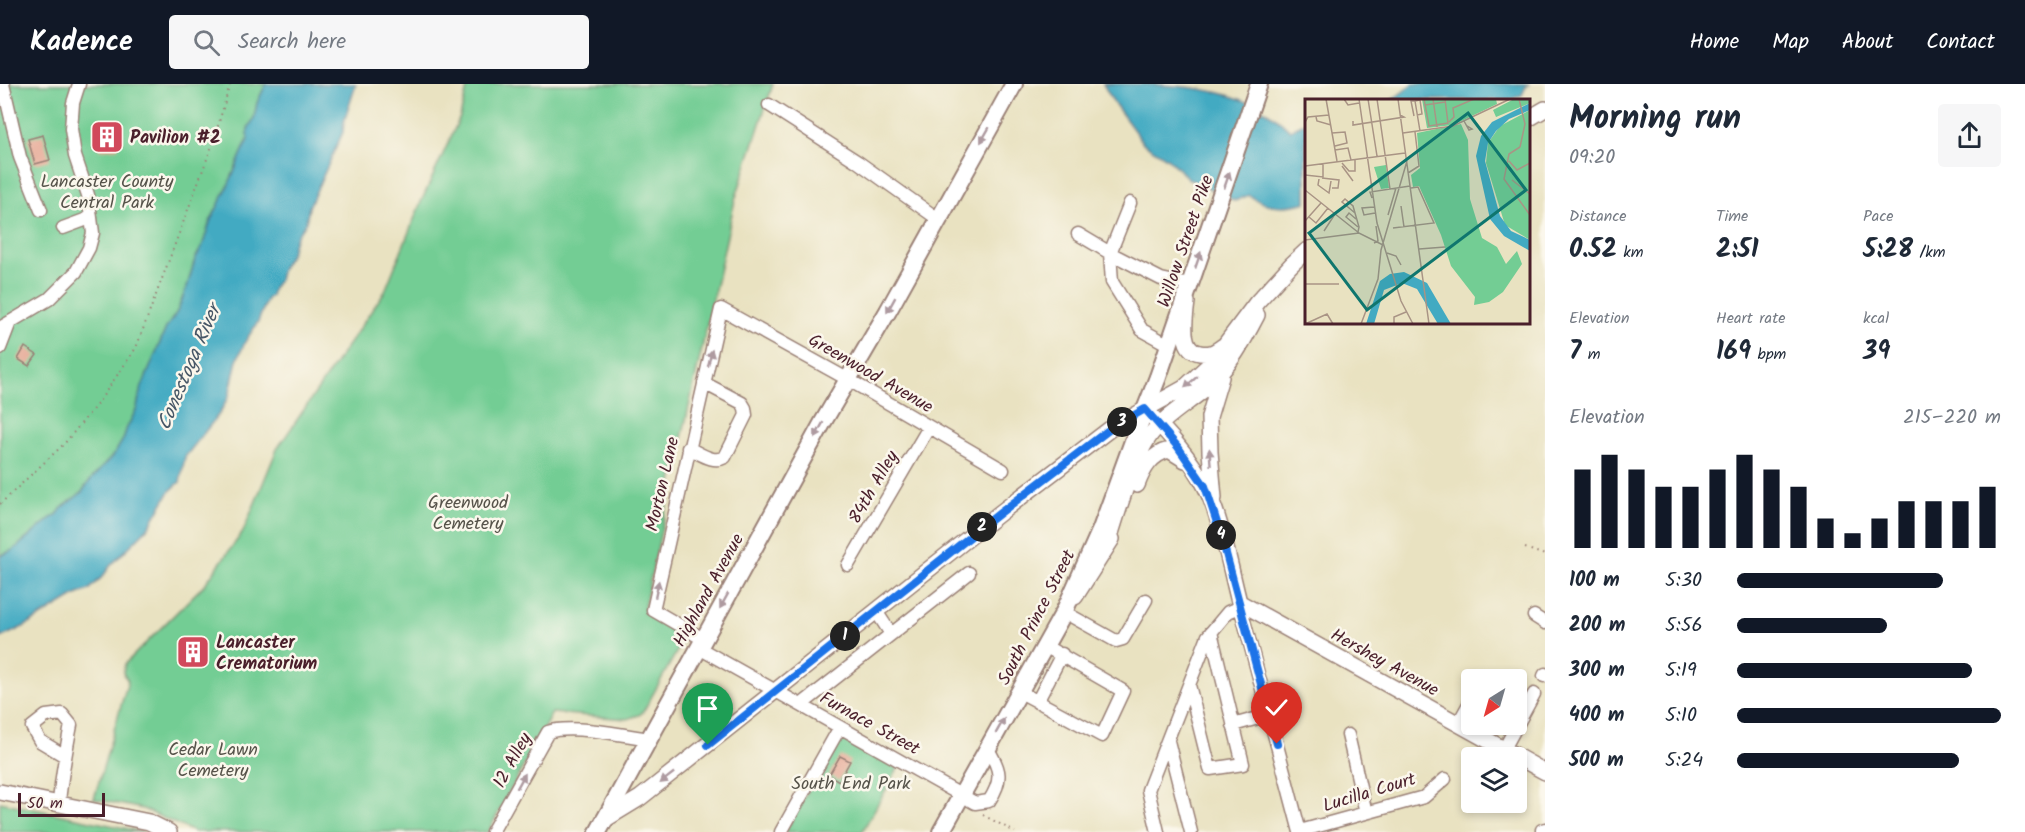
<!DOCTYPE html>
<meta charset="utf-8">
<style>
:root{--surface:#fff;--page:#f6f6f7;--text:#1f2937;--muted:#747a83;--accent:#111827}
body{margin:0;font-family:Kalam,sans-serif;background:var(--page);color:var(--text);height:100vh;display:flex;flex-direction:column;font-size:22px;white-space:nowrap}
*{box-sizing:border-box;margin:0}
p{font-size:20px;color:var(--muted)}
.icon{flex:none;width:33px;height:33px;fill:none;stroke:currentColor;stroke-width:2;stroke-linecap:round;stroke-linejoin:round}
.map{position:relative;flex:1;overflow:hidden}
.details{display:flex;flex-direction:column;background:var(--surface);width:480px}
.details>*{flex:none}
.needle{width:39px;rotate:217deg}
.buttons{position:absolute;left:1461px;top:585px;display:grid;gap:12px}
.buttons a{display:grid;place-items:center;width:66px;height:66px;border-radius:6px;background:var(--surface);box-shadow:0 3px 9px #0003;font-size:30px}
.scale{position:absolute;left:18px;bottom:15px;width:87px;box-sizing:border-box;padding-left:6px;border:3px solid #4a1f2b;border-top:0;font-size:16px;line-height:21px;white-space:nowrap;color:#4a1f2b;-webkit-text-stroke:4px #fbf7ec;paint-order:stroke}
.pin{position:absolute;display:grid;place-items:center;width:51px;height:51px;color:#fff;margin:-62px -26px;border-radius:50% 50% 50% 0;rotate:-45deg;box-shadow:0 0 6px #0007}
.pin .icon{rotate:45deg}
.km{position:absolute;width:30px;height:30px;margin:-15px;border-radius:50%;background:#222;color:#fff;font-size:16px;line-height:30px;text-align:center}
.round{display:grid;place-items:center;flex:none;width:63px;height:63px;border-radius:6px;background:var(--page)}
.overview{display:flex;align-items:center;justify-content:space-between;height:102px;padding:0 24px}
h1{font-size:33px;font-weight:700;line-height:45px}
.figures{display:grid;grid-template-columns:repeat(3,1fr);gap:9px;height:102px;padding:6px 24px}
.figures div{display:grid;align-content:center}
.figures b{font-size:26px;font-weight:700}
.figures small{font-size:16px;font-weight:400}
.figures p{font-size:16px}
.chart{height:168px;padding:12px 24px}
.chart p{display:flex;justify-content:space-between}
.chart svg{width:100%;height:108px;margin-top:6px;stroke:var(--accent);stroke-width:6}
ul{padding:0 24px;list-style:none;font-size:20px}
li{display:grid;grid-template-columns:96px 72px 1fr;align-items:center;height:45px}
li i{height:15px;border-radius:8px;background:var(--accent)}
header{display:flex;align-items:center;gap:36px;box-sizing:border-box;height:84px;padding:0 30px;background:var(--accent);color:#fff}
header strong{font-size:28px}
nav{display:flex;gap:33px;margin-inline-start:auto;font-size:21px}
.search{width:420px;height:54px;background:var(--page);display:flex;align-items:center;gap:15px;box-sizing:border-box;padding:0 21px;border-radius:6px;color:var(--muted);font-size:22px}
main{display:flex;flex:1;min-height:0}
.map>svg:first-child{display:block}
.green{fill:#73cd94;stroke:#5e7660;stroke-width:1.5}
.water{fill:#42aac2;stroke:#466476;stroke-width:1.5}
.building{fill:#e4a28e}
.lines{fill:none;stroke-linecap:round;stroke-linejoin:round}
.minor-casing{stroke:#9a8076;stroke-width:15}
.major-casing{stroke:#9a8076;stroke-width:18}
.highway-casing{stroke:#9a8076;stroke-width:20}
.path{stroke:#9a8076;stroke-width:2;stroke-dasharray:1.5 4.5;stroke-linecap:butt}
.minor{stroke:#fff;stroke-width:12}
.major{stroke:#fff;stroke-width:15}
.highway{stroke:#fff;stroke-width:16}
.oneway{fill:#ae9aa0}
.route-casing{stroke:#fff;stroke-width:12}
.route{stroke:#1a73e8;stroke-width:8}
.labels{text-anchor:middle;stroke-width:5;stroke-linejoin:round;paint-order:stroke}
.poi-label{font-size:18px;font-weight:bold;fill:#4a1f2b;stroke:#fbf7ec;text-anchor:start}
.park-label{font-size:18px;fill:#56534a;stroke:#fbf7ec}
.street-label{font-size:18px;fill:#4a1f2b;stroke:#fbf7ec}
.water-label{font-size:20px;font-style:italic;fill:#475767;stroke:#fbf7ec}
.inset-road{fill:none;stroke:#a99485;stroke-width:1.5}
.view{fill:#0f766e;fill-opacity:0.15;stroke:#0f766e;stroke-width:3}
.inset-edge{fill:none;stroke:#4a1f2b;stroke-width:3}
</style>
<header>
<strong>Kadence</strong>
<div class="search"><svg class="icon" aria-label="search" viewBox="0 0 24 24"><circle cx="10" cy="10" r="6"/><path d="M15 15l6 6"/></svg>Search here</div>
<nav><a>Home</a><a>Map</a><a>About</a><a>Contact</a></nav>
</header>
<main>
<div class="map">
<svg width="1545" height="748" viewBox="0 0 1545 748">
<rect width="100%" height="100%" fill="#fbf7ec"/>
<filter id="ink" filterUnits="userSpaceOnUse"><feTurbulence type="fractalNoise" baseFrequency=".0167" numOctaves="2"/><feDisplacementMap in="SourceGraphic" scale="12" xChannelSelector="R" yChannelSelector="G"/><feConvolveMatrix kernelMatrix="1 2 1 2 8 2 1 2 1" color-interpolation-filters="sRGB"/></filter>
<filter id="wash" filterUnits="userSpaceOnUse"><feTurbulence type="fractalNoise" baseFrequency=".008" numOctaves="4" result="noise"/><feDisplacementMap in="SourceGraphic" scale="24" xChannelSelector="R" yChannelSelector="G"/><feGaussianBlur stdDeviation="1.35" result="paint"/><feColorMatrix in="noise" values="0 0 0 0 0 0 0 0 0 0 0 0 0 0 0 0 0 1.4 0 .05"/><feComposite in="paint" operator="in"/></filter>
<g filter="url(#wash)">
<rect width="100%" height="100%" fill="#e9e2c1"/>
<!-- green -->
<path class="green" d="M0,0h266l-9,19 -3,15 -6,11v10l-20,47 -18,36 -8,25 -7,12 -7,25 -11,28 -11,16 -26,64 -3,16 -11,22 -2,9 -9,14 -27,30 -6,9 -20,16 -6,8 -5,2 -38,32 -13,6z
M468,0h305l-38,116 -91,408 42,27 -43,77 -4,3 -12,4 -75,-6 -64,119h-294l-51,-23 -49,-10 34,-118 -5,-8 2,-9 80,-80 38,-52 34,-83 108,-158 36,-89 39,-85z
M839,651l59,33 -36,64h-77z
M0,718l143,30h-143z"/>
<!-- water -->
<path class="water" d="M266,0h90l-12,38 -1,10 -34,75 -3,16 -11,15 -4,15 -9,15 -3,12 -6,8 -2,8 -4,3 -9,23 -12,18 -9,20 -8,36 -10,18 -34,43 -5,25 -10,9 -22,37 -37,37 -8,11 -14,14 -13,5 -51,31 -25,12v-82l13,-6 38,-32 5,-2 6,-8 20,-16 6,-9 27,-30 9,-15 2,-8 11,-22 3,-16 26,-64 11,-16 11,-28 7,-25 7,-12 8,-25 18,-36 20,-47v-10l6,-11 3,-15z
M1103,0c65,0 142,0 187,46l16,-8v80c-19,6 -41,6 -57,-7l-14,6 -46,-22 -22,-21 -23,-14 -30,-41z
M1413,0h117l-4,2 -4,9 -12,5h-118z"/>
<g id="blocks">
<!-- building -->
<path class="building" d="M115,39l3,25 -18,2 -3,-24z
M43,51l7,25 -15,4 -7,-25z
M25,263l12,8 -8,11 -11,-7z
M186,554l17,2 -2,26 -17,-2z
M840,672l10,5 -11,20 -10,-6z"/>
</g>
</g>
<g filter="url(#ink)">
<use href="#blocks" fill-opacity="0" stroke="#9a8076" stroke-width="1.5"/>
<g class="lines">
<!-- minor casing -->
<g class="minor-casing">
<path id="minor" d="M3,0l17,73 21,53
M769,21l89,57 80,57
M1130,119l-20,50 2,29 30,48 27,15
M63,144l27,-10
M1078,150l32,19 51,26 28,6
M0,244l49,-29 27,-27 13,-24 4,-15 -5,-38 -13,-39 -4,-27 2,-26 6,-19
M0,264l10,-26
M688,364c12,5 25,16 37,9l21,-42 -1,-7 -3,-5 -38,-20
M848,481l81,-138
M1239,518l61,230
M876,527l15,23
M1064,528l52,29 7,-2 23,-39
M1534,532l11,7
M703,555l-50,-29 68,-301 128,71 154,90
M699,564l276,155 14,-2c14,-21 12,-32 -2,-53
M1544,592l1,-2
M1189,601l21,84 33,-5 -32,-132
M1020,608l82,44 21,-45 -78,-45
M1037,618l25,-48
M801,621l168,-132
M1458,640l11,-20
M1233,641l36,-10
M1348,651l18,78
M1168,657l23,91
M1504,665l30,-55
M59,719c2,-26 7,-52 12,-78l-9,-11 -16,2 -14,11 8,14 25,15
M1300,747l124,-34 21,-18
M492,748l56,-100c22,-8 76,3 101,7
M781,748l59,-105
M1158,748l-10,-42 60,-154 20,-24 12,-5
M1542,748v-2l3,-1"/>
</g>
<!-- major casing -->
<g class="major-casing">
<path id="major" d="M1528,35l17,-10
M1187,218c-2,16 -8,48 13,51 10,2 15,-1 23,-7
M1145,325c22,23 46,49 60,77 16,31 25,81 34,116l306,170
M1137,401c6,-16 14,-31 32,-35l16,10
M1214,414l-4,-46 -1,-35 12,-40
M1107,462c10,-31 25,-86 44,-112 15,-19 38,-31 56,-47 22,-19 37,-47 50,-72
M1075,513l37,-58
M0,708l149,30 20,10
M604,736l36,-22 360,-285 110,-84 74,-41 28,-26 45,-60 34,-37 15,-14"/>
</g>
<!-- highway casing -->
<g class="highway-casing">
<path id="highway" d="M598,748l225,-410 65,-111 126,-227
M941,748l123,-220 37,-83 35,-96 22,-56 101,-293"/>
</g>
<!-- path -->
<path class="path" d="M0,420l64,-60 34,-41 38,-55 77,-205 17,-59
M1525,464l20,7
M825,689l9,5
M983,731l32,17"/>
<!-- minor -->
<use href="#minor" class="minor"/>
<!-- major -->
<use href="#major" class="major"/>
<!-- highway -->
<use href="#highway" class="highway"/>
</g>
<!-- one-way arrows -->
<defs><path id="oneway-solid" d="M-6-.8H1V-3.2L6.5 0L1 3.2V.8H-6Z" transform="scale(1.5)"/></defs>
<g class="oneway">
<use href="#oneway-solid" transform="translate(985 51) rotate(120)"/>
<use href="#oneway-solid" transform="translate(1227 96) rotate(-71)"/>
<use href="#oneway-solid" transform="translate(1198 176) rotate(-71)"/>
<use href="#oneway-solid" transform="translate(891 221) rotate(119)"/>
<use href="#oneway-solid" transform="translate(710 274) rotate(-76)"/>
<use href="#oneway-solid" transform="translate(1191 298) rotate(139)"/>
<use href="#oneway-solid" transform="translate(819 346) rotate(119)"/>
<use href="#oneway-solid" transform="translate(1210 373) rotate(-94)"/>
<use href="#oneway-solid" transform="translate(657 505) rotate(-78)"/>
<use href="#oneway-solid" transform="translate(724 517) rotate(119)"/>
<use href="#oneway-solid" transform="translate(1000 642) rotate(-60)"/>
<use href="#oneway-solid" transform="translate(667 694) rotate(142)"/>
<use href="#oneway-solid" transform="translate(521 697) rotate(-61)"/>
</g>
</g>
<g class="lines" filter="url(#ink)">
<!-- route casing -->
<g class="route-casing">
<path id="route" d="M708,661l292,-232 110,-84 35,-20 33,38 27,39 16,49 56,209"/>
</g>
<!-- route -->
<use href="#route" class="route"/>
</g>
<!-- icons -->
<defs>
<g id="building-square" transform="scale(1.725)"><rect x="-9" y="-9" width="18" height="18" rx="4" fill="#d1495b" stroke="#fbf7ec"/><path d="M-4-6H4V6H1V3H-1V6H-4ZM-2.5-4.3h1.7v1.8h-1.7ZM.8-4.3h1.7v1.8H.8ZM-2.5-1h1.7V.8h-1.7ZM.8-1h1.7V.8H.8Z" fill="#fff"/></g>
</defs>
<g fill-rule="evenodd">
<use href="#building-square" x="107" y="53"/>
<use href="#building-square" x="193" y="568"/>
</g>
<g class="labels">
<!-- poi labels -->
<g class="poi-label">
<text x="130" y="59">Pavilion #2</text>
<text x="216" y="564">Lancaster<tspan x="216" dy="21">Crematorium</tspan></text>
</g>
<!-- park labels -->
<g class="park-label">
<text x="107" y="103">Lancaster County<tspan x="107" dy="21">Central Park</tspan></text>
<text x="468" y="424">Greenwood<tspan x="468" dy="21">Cemetery</tspan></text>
<text x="213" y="671">Cedar Lawn<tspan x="213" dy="21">Cemetery</tspan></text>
<text x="851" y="705">South End Park</text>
</g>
<!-- street labels -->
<g class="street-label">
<text transform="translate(1185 157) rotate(-71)" y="6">Willow Street Pike</text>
<text transform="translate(871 289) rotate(30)" y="6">Greenwood Avenue</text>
<text transform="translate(662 400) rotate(-77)" y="6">Morton Lane</text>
<text transform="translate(873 403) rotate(-60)" y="6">84th Alley</text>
<text transform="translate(708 506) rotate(-61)" y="6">Highland Avenue</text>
<text transform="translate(1036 533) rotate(-63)" y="6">South Prince Street</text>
<text transform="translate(1385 578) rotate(29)" y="6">Hershey Avenue</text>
<text transform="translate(870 639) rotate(29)" y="6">Furnace Street</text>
<text transform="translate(512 676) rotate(-61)" y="6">12 Alley</text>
<text transform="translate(1369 708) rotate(-17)" y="6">Lucilla Court</text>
</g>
<!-- water labels -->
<g class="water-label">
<text transform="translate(188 283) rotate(-67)" y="7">Conestoga River</text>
</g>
</g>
<!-- overview -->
<g transform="translate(1305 15)">
<rect width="225" height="225" fill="#e9e2c1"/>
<path d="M117,0h74l1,5 -44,21 -26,3zM209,0h16v4l-34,14 -3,-7zM225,11v130l-25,-15 -19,-62 2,-20 12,-17zM156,25l7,16 2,59 12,39 15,9 9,17 11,-13 5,13 -19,28 -14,10 -15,3 1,-8 -24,-31 -10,-31 -22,-49 -6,1 -2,-12 9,-7 -3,-35zM81,66l3,23 -8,1 -7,-22z" fill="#73cd94"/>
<path d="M225,4v7l-21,9 -13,12 -8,12 -3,18 15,55 11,15 19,9v11l-26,-15 -14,-17 -14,-63 5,-20 11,-14zM99,173l23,11 24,41h-13l-21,-35 -15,-6 -18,7 -10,34h-8l14,-43 10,-7z" fill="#42aac2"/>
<path class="inset-road" d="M21,0l11,62M39,0l4,6 11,-2M54,0l18,124 24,78 12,23M63,0l9,57M72,0l13,90M93,0l31,225M119,0l5,27 19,-3 -3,-24M128,0l4,28M214,0l6,25 -5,23M110,2l5,-1 2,14 -5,1M120,6l20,-3M109,17l-3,-15h4l5,30M11,18l1,4 14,4M48,22v4l51,-8 -4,-2M159,22l5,9 3,-1 -5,-3M0,23l3,-5 21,-2M144,23l5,-5 -1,-9 21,-9M27,34l13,-1 2,11 -12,3M98,34l50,-7 57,-27M215,48l-11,7 -5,25 26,36M30,51l13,-2 3,12M204,62l8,9 13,-7M37,64l7,8h6v-12M0,67l100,-13M37,67l11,15M103,74l11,-7 -4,-34M0,76l18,2v-13M17,79l17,2 -1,8h-6M14,80l-1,6 11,8 2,-12M207,81l18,14M0,91l54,43M67,99l-2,-6 40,-6M96,107l3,21M69,108l-12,1 2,7 11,-2M50,114l-13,-11 3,-3 8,7 6,21 -1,5M83,116l8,-27M4,118l7,6 12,-15M51,120l-7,-6 -3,4 12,10M0,122l16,-18M88,129l41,-5 -16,-36 -7,1M19,132l11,-17M0,141l54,-7 24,12M69,144l4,-2 -2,-15M114,150l26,-2M82,154l9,3 5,9M0,185h34M0,225l22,-10 6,10M56,225l17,-45 3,-29 26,-89M89,225v-7l12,-5"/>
<path class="view" d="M163,14l58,77 -159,120 -58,-77z"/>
<rect width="225" height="225" class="inset-edge"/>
</g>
</svg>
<div class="buttons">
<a><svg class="needle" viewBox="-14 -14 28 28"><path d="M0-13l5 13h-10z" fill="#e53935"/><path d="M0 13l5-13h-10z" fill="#747a83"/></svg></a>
<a><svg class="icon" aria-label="layers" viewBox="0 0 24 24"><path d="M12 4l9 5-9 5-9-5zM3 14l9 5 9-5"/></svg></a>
</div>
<div class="scale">50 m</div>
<div class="pin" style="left:708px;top:661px;background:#1e9e55"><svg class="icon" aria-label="arrive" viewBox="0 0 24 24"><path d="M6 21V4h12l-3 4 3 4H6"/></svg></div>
<div class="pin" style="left:1277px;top:660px;background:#d93025"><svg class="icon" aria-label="check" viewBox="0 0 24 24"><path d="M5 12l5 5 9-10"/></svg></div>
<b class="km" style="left:845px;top:552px">1</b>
<b class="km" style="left:982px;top:443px">2</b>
<b class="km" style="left:1122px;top:338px">3</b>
<b class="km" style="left:1221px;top:451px">4</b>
</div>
<section class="details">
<div class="overview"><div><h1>Morning run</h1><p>09:20</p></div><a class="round"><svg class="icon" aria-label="share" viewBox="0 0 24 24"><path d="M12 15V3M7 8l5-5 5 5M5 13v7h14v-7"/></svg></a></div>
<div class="figures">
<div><p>Distance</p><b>0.52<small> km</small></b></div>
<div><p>Time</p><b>2:51</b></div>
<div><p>Pace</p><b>5:28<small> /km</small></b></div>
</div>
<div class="figures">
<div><p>Elevation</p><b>7<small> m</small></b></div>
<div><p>Heart rate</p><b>169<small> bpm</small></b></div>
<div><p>kcal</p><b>39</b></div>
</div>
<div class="chart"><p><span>Elevation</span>215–220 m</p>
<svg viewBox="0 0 160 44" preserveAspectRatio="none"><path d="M5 44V12M15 44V6M25 44V12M35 44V19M45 44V19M55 44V12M65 44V6M75 44V12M85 44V19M95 44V32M105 44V38M115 44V32M125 44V25M135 44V25M145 44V25M155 44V19"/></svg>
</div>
<ul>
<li><b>100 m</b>5:30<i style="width:78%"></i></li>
<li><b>200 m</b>5:56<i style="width:57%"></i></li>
<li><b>300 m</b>5:19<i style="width:89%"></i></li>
<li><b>400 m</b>5:10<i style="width:100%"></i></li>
<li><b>500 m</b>5:24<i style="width:84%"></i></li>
</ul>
</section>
</main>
